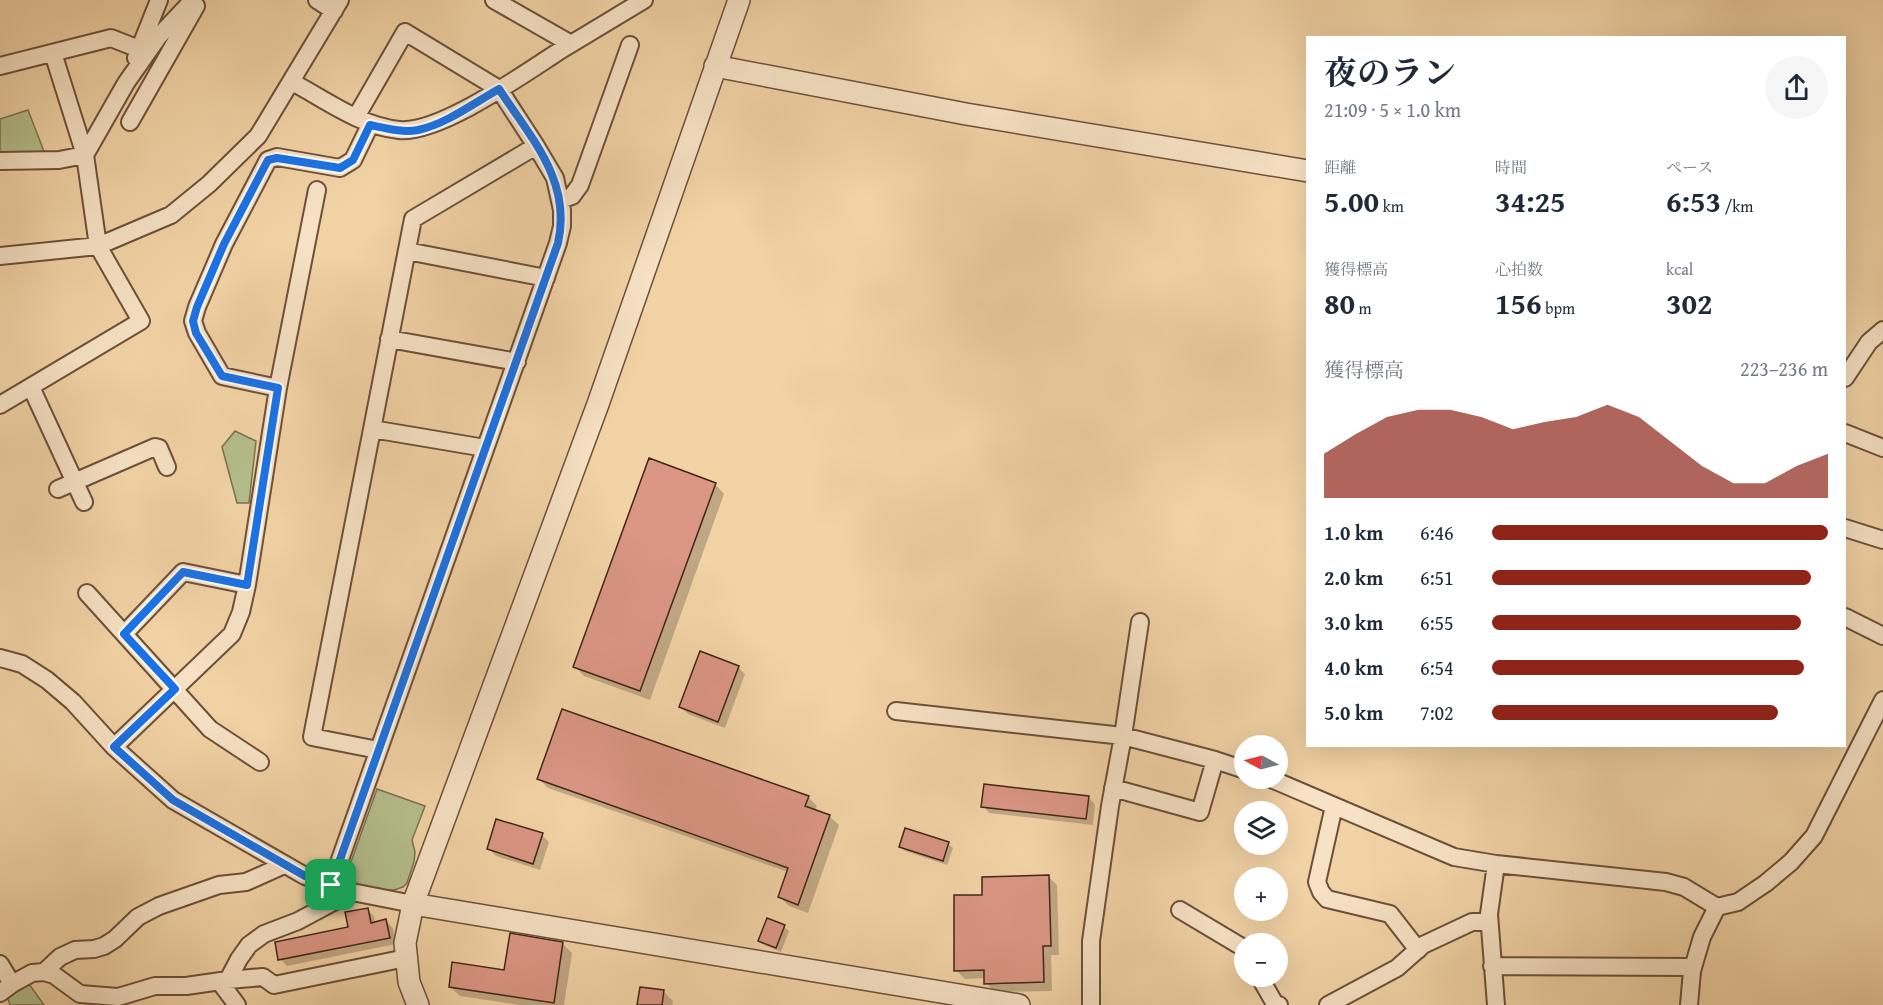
<!DOCTYPE html>
<html lang="ja">
<meta charset="utf-8">
<style>
:root{--surface:#fff;--page:#f6f6f7;--text:#1f2937;--muted:#747a83;--accent:#8f2418}
body{margin:0;font-family:"Gentium Book Plus","Noto Serif JP",serif;background:var(--page);color:var(--text);height:100vh;display:flex;flex-direction:column;font-size:22px;white-space:nowrap}
*{box-sizing:border-box;margin:0}
p{font-size:20px;color:var(--muted)}
.icon{flex:none;width:33px;height:33px;fill:none;stroke:currentColor;stroke-width:2;stroke-linecap:round;stroke-linejoin:round}
.map{position:relative;flex:1;overflow:hidden}
.drawer{position:absolute;left:1306px;top:36px;width:540px;height:711px;display:flex;flex-direction:column;background:var(--surface);border-radius:0px;box-shadow:0 6px 24px #0002}
.drawer>*{flex:none}
.needle{width:39px;rotate:277deg}
.buttons{position:absolute;left:1234px;top:735px;display:grid;gap:12px}
.buttons a{display:grid;place-items:center;width:54px;height:54px;border-radius:50%;background:var(--surface);box-shadow:0 6px 24px #0002;font-size:30px}
.pin{position:absolute;display:grid;place-items:center;width:51px;height:51px;color:#fff;margin:-26px;border-radius:12px;box-shadow:0 3px 9px #0006}
.round{display:grid;place-items:center;flex:none;width:63px;height:63px;border-radius:32px;background:var(--page)}
.headline{display:flex;align-items:center;justify-content:space-between;height:102px;padding:0 18px}
h1{font-size:33px;font-weight:700;line-height:45px}
.figures{display:grid;grid-template-columns:repeat(3,1fr);gap:9px;height:102px;padding:6px 18px}
.figures div{display:grid;align-content:center}
.figures b{font-size:30px;font-weight:700}
.figures small{font-size:16px;font-weight:400}
.figures p{font-size:16px}
.chart{height:168px;padding:12px 18px}
.chart p{display:flex;justify-content:space-between}
.chart svg{width:100%;height:108px;margin-top:6px;fill:var(--accent);opacity:.7}
ul{padding:0 18px;list-style:none;font-size:20px}
li{display:grid;grid-template-columns:96px 72px 1fr;align-items:center;height:45px}
li i{height:15px;border-radius:8px;background:var(--accent)}
.map>svg:first-child{display:block}
.green{fill:#b4be8c;stroke:#7a7251;stroke-width:1.5}
.shadow{fill:#0003}
.building{fill:#db9684;stroke:#402616;stroke-width:1.5}
.lines{fill:none;stroke-linecap:round;stroke-linejoin:round}
.minor-casing{stroke:#6c513a;stroke-width:20}
.tertiary-casing{stroke:#6c513a;stroke-width:24}
.minor{stroke:#f7e2c5;stroke-width:16}
.tertiary{stroke:#f7e2c5;stroke-width:21}
.route-casing{stroke:#fff;stroke-width:12}
.route{stroke:#1a73e8;stroke-width:8}
</style>
<div class="map">
<svg width="1883" height="1005" viewBox="0 0 1883 1005">
<rect width="100%" height="100%" fill="#f2d3a6"/>
<filter id="stains"><feTurbulence type="fractalNoise" baseFrequency=".00333" numOctaves="4"/><feColorMatrix values="0 0 0 0 .2 0 0 0 0 .09 0 0 0 0 .02 0 0 0 .5 -.17"/></filter>
<radialGradient id="worn" r=".72"><stop offset=".6" stop-color="#630" stop-opacity="0"/><stop offset="1" stop-color="#630" stop-opacity=".3"/></radialGradient>
<!-- green -->
<path class="green" d="M28,110l17,44 -45,1v-36z
M235,431l21,10 -7,62h-12l-15,-56z
M377,789l48,17 -13,34 3,12 -1,10 -7,21 -4,4 -9,3h-6l-39,-7 -3,-7z
M29,984l15,21h-34l-3,-9 17,-11z"/>
<!-- shadow -->
<path class="shadow" d="M715,484l9,10 -74,206 -66,-24 -9,-10z
M738,667l7,7 -20,54 -37,-14 -7,-7z
M539,779l269,18 9,9 -2,5 14,5 10,9 -31,88 -19,-7 -9,-9 8,-25 -240,-84z
M1088,797l7,7 -2,21 -104,-12 -6,-7z
M542,835l7,7 -9,28 -44,-14 -7,-7z
M948,844l5,4 -6,17 -42,-14 -5,-4z
M1048,876l9,9 2,70h-8l1,36 -57,1 -9,-9v-5l-21,1 -9,-9 28,-74z
M367,909l7,7 1,7 11,-2 7,7 3,16 -109,22 -7,-7 70,-31z
M784,927l5,4 -8,21 -17,-7 -4,-4z
M562,943l10,10 -8,52h-44l-60,-9 -10,-9 56,-16z
M664,992l9,9 -1,4h-33z"/>
<!-- building -->
<path class="building" d="M649,458l67,25 -76,208 -67,-24z
M700,651l39,15 -21,56 -39,-15z
M562,709l247,87 -4,10 25,9 -32,90 -20,-8 10,-29 -251,-89z
M984,784l105,12 -3,23 -105,-12z
M496,819l47,14 -10,31 -46,-15z
M905,828l44,14 -6,19 -44,-14z
M1049,875l2,71h-8l1,36 -60,2v-14l-30,1v-76h28v-18z
M368,908l3,15 15,-4 4,19 -112,22 -3,-18 73,-15 -3,-15z
M767,918l18,7 -9,23 -18,-7z
M510,933l53,9 -9,61 -105,-16 3,-25 52,8z
M640,987l24,3 -2,15h-25z"/>
<g class="lines">
<!-- minor casing -->
<g class="minor-casing">
<path id="minor" d="M317,0l17,11
M494,0l77,44
M136,58l23,-58
M0,66l111,-28 28,11
M292,82c34,18 68,44 107,48 41,4 126,-57 162,-80 28,-17 55,-33 83,-50
M130,122l66,-116
M85,155l41,-72 33,-47 34,-36
M0,161l59,-1 26,-5
M560,200l12,-4 8,-11 50,-140
M407,251l139,27
M0,256l98,-10 73,-31 38,-31 49,-48 82,-136
M389,339l128,23
M1845,378l24,-36 14,-12
M31,387l53,115
M278,388l-56,-12 -25,-43 -4,-12 4,-14 27,-63 44,-84 9,-3 63,11 13,-8 17,-35
M0,405l141,-84 -43,-75 -13,-91 -32,-102
M372,429l113,19
M1845,433l38,15
M58,489l97,-42 4,1 8,19
M1845,528l38,12
M87,593l123,136 50,33
M1845,617l38,19
M124,634l59,-62 64,13
M0,658l22,6 25,16 26,22 41,45 59,53 132,76 47,16 61,12
M896,711l227,25 17,-114
M114,747l118,-113 9,-22 6,-27 31,-197 39,-198
M378,750l-66,-13 101,-518 123,-73
M1269,778l185,79 42,7 170,18 18,5 33,20 21,-5 28,-19 25,-21 23,-26 69,-136
M1113,788l87,24 15,-52
M1334,806l-17,76 4,10 6,7 63,15 28,36
M331,885l227,-642 4,-17v-16l-7,-32 -19,-32 -37,-57 -94,-57 -49,85
M1180,910l62,37 3,5
M0,964l12,20
M1492,966l201,1
M44,972l16,-15 15,-7 19,-1 10,-3 11,-7 23,-22 21,-11 60,-21 27,-3 38,-17
M1259,976l16,28 4,1
M228,980l35,-3 11,8 132,-27
M219,981l18,24
M0,993l12,-9 20,-11 12,-1 10,3 26,19 38,3 37,-11h31l42,-6 11,-21 10,-14 15,-11 34,-13 54,-29
M1091,1005v-64l19,-135 13,-70 92,24 30,10
M1328,1005l69,-37 26,-23 49,-23h17
M1496,1005l-7,-91 7,-50
M1689,1005l3,-34 10,-34 15,-30"/>
</g>
<!-- tertiary casing -->
<g class="tertiary-casing">
<path id="tertiary" d="M715,66l251,48 342,57
M413,904l606,101
M418,1005l-9,-23 -4,-39 8,-39 185,-500 141,-404"/>
</g>
<!-- minor -->
<use href="#minor" class="minor"/>
<!-- tertiary -->
<use href="#tertiary" class="tertiary"/>
</g>
<g class="lines">
<!-- route casing -->
<g class="route-casing">
<path id="route" d="M499,89c32,49 73,92 59,154l-227,642 -26,-9 -132,-76 -59,-53 61,-58 -51,-55 59,-62 64,13 31,-197 -56,-12 -26,-43 -3,-12 4,-14 27,-63 44,-84 9,-2 63,10 13,-8 17,-35c15,3 32,8 48,5 28,-6 56,-27 81,-41z"/>
</g>
<!-- route -->
<use href="#route" class="route"/>
</g>
<rect width="100%" height="100%" filter="url(#stains)"/>
<rect width="100%" height="100%" fill="url(#worn)"/>
</svg>
<div class="buttons">
<a><svg class="needle" viewBox="-14 -14 28 28"><path d="M0-13l5 13h-10z" fill="#e53935"/><path d="M0 13l5-13h-10z" fill="#747a83"/></svg></a>
<a><svg class="icon" aria-label="layers" viewBox="0 0 24 24"><path d="M12 4l9 5-9 5-9-5zM3 14l9 5 9-5"/></svg></a>
<a>+</a>
<a>−</a>
</div>
<div class="pin" style="left:331px;top:885px;background:#1e9e55"><svg class="icon" aria-label="arrive" viewBox="0 0 24 24"><path d="M6 21V4h12l-3 4 3 4H6"/></svg></div>
<section class="drawer">
<div class="headline"><div><h1>夜のラン</h1><p>21:09 · 5 × 1.0 km</p></div><a class="round"><svg class="icon" aria-label="share" viewBox="0 0 24 24"><path d="M12 15V3M7 8l5-5 5 5M5 13v7h14v-7"/></svg></a></div>
<div class="figures">
<div><p>距離</p><b>5.00<small> km</small></b></div>
<div><p>時間</p><b>34:25</b></div>
<div><p>ペース</p><b>6:53<small> /km</small></b></div>
</div>
<div class="figures">
<div><p>獲得標高</p><b>80<small> m</small></b></div>
<div><p>心拍数</p><b>156<small> bpm</small></b></div>
<div><p>kcal</p><b>302</b></div>
</div>
<div class="chart"><p><span>獲得標高</span>223–236 m</p>
<svg viewBox="0 0 160 44" preserveAspectRatio="none"><path d="M0 44V26L10 18L20 11L30 8L40 8L50 11L60 16L70 13L80 11L90 6L100 11L110 21L120 31L130 38L140 38L150 31L160 26V44z"/></svg>
</div>
<ul>
<li><b>1.0 km</b>6:46<i style="width:100%"></i></li>
<li><b>2.0 km</b>6:51<i style="width:95%"></i></li>
<li><b>3.0 km</b>6:55<i style="width:92%"></i></li>
<li><b>4.0 km</b>6:54<i style="width:93%"></i></li>
<li><b>5.0 km</b>7:02<i style="width:85%"></i></li>
</ul>
</section>
</div>
